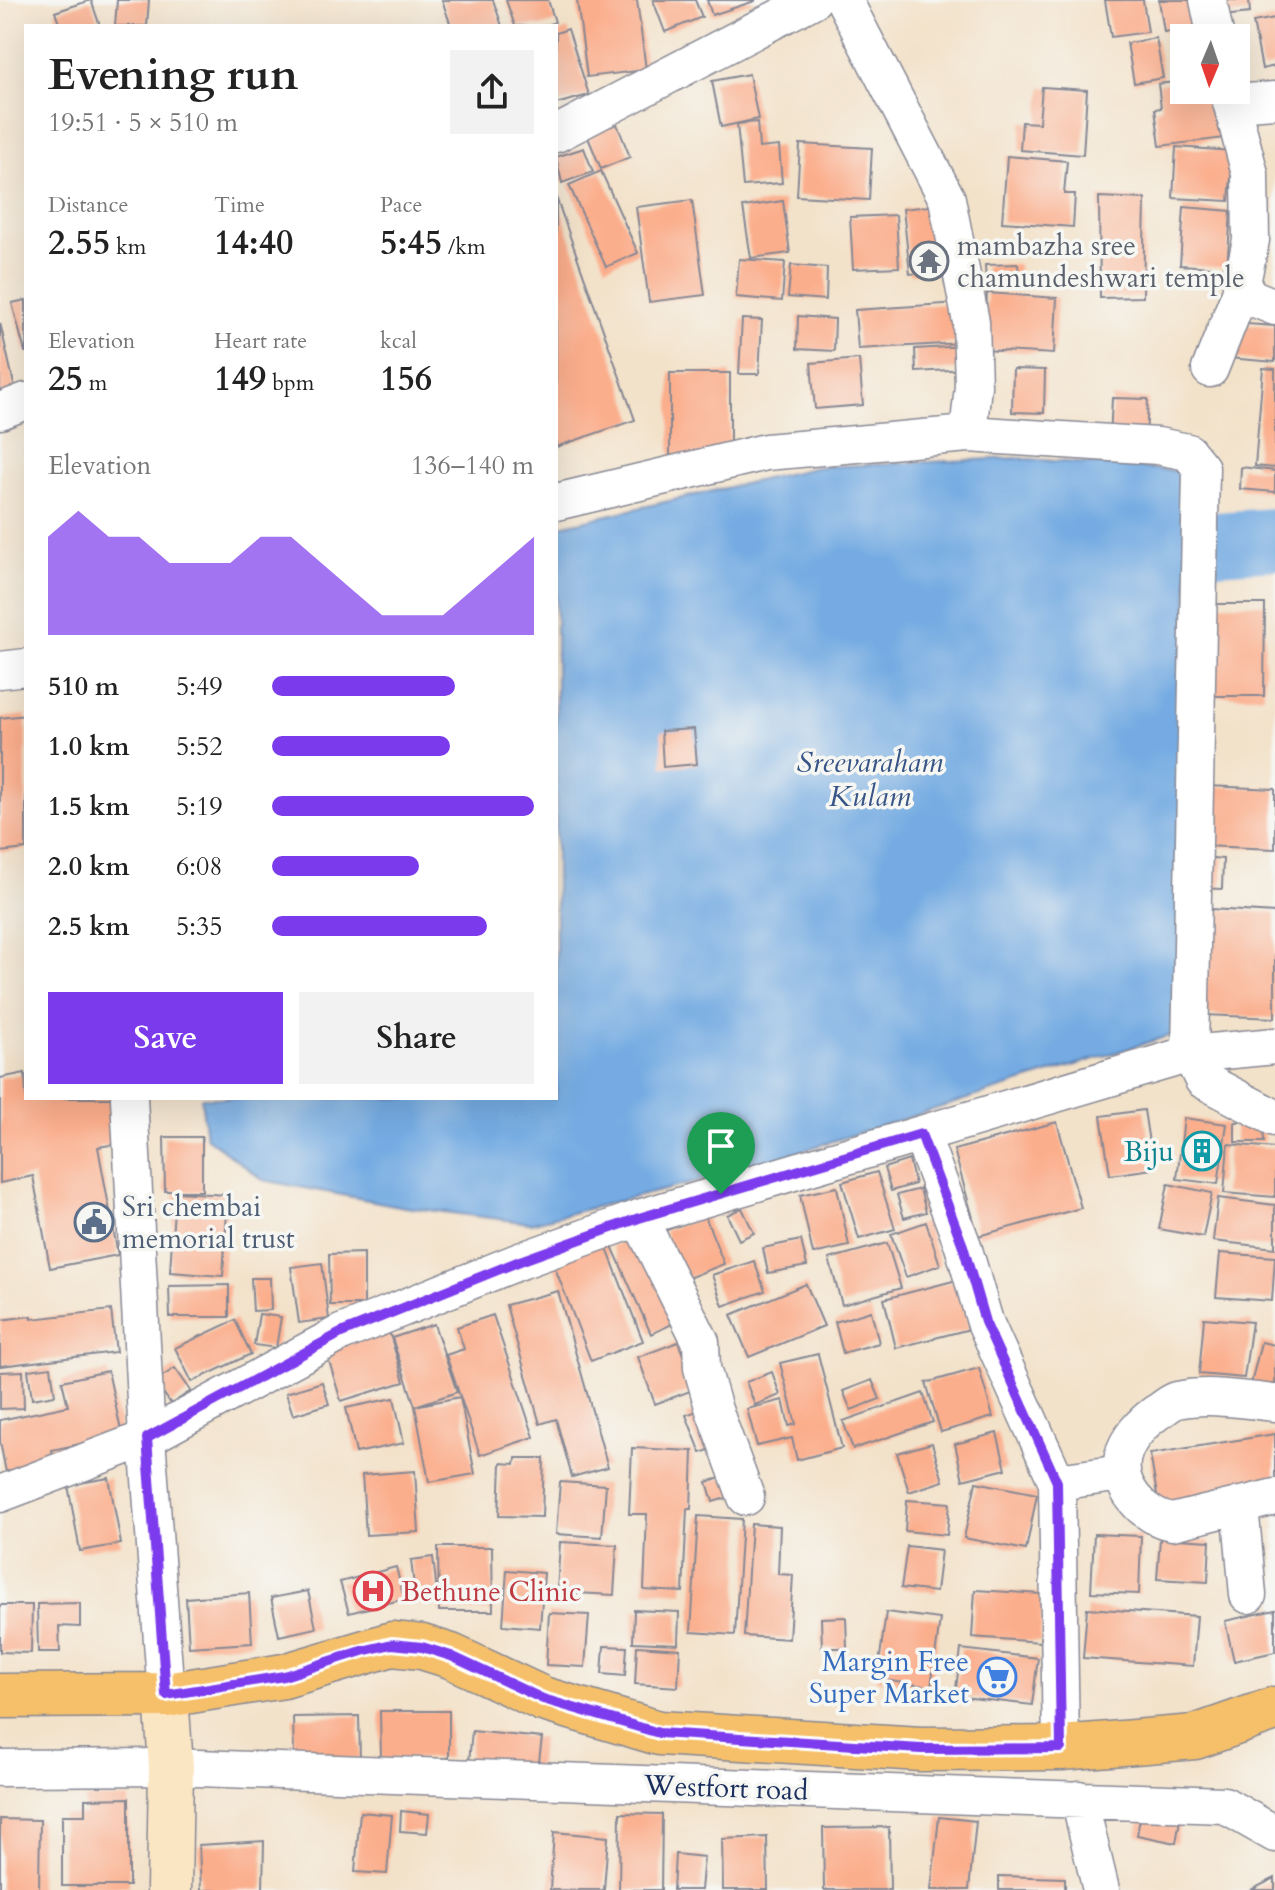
<!DOCTYPE html>
<meta charset="utf-8">
<style>
:root{--surface:#fff;--page:#f2f2f2;--text:#222;--muted:#767676;--accent:#7c3aed}
body{margin:0;font-family:Cardo,serif;background:var(--page);color:var(--text);height:100vh;display:flex;flex-direction:column;font-size:30px;white-space:nowrap}
*{box-sizing:border-box;margin:0}
p{font-size:26px;color:var(--muted)}
.icon{flex:none;width:44px;height:44px;fill:none;stroke:currentColor;stroke-width:2;stroke-linecap:round;stroke-linejoin:round}
.map{position:relative;flex:1;overflow:hidden}
.side{position:absolute;left:24px;top:24px;width:534px;height:1076px;display:flex;flex-direction:column;background:var(--surface);border-radius:0px;box-shadow:0 8px 32px #0002}
.side>*{flex:none}
.needle{width:52px;rotate:182deg}
.tools{position:absolute;left:1170px;top:24px;display:grid;gap:16px}
.tools a{display:grid;place-items:center;width:80px;height:80px;border-radius:0px;background:var(--surface);box-shadow:0 8px 32px #0002;font-size:40px}
.pin{position:absolute;display:grid;place-items:center;width:68px;height:68px;color:#fff;margin:-82px -34px;border-radius:50% 50% 50% 0;rotate:-45deg;box-shadow:0 0 8px #0007}
.pin .icon{rotate:45deg}
.round{display:grid;place-items:center;flex:none;width:84px;height:84px;border-radius:0px;background:var(--page)}
.head{display:flex;align-items:center;justify-content:space-between;height:136px;padding:0 24px}
h1{font-size:44px;font-weight:800;line-height:60px}
.figures{display:grid;grid-template-columns:repeat(3,1fr);gap:12px;height:136px;padding:8px 24px}
.figures div{display:grid;align-content:center}
.figures b{font-size:34px;font-weight:800}
.figures small{font-size:22px;font-weight:400}
.figures p{font-size:22px}
.chart{height:224px;padding:16px 24px}
.chart p{display:flex;justify-content:space-between}
.chart svg{width:100%;height:144px;margin-top:8px;fill:var(--accent);opacity:.7}
.action{display:flex;gap:16px;margin-top:auto;padding:16px 24px}
.action a{flex:1;height:92px;border-radius:0px;background:var(--accent);color:#fff;font-size:32px;font-weight:800;line-height:92px;text-align:center}
.action a+a{background:var(--page);color:var(--text)}
ul{padding:0 24px;list-style:none;font-size:26px}
li{display:grid;grid-template-columns:128px 96px 1fr;align-items:center;height:60px}
li i{height:20px;border-radius:10px;background:var(--accent)}
.map>svg:first-child{display:block}
.water{fill:#74abe2;stroke:#486da0;stroke-width:2}
.lines{fill:none;stroke-linecap:round;stroke-linejoin:round}
.river{stroke:#74abe2;stroke-width:62}
.building{fill:#fbae8c}
.minor-casing{stroke:#878894;stroke-width:39}
.secondary-casing{stroke:#878894;stroke-width:47}
.primary-casing{stroke:#878894;stroke-width:47}
.minor{stroke:#fff;stroke-width:36}
.secondary{stroke:#fbe6c4;stroke-width:44}
.primary{stroke:#f6c06b;stroke-width:44}
.route-casing{stroke:#fff;stroke-width:16}
.route{stroke:#7c3aed;stroke-width:10}
.labels{text-anchor:middle;stroke-width:7;stroke-linejoin:round;paint-order:stroke}
.worship-label{font-size:28px;fill:#5b616d;stroke:#f6f6f2;text-anchor:start}
.culture-label{font-size:28px;fill:#0d838f;stroke:#f6f6f2;text-anchor:end}
.service-label{font-size:28px;fill:#4e5e75;stroke:#f6f6f2;text-anchor:start}
.health-label{font-size:28px;fill:#be3a42;stroke:#f6f6f2;text-anchor:start}
.shop-label{font-size:28px;fill:#366cbe;stroke:#f6f6f2;text-anchor:end}
.street-label{font-size:28px;fill:#1b2f5e;stroke:#f6f6f2}
.water-label{font-size:30px;font-style:italic;fill:#365486;stroke:#f6f6f2}
</style>
<div class="map">
<svg width="1275" height="1890" viewBox="0 0 1275 1890">
<rect width="100%" height="100%" fill="#f6f6f2"/>
<filter id="ink" filterUnits="userSpaceOnUse"><feTurbulence type="fractalNoise" baseFrequency=".0125" numOctaves="2"/><feDisplacementMap in="SourceGraphic" scale="16" xChannelSelector="R" yChannelSelector="G"/><feConvolveMatrix kernelMatrix="1 2 1 2 8 2 1 2 1" color-interpolation-filters="sRGB"/></filter>
<filter id="wash" filterUnits="userSpaceOnUse"><feTurbulence type="fractalNoise" baseFrequency=".006" numOctaves="4" result="noise"/><feDisplacementMap in="SourceGraphic" scale="32" xChannelSelector="R" yChannelSelector="G"/><feGaussianBlur stdDeviation="1.8" result="paint"/><feColorMatrix in="noise" values="0 0 0 0 0 0 0 0 0 0 0 0 0 0 0 0 0 1.4 0 .05"/><feComposite in="paint" operator="in"/></filter>
<g filter="url(#wash)">
<rect width="100%" height="100%" fill="#f3e2ca"/>
<!-- water -->
<path class="water" d="M1017,458l162,13 10,31 -8,530 -456,143 -195,48 -125,-16 -142,-27 -57,-43 -5,-39h355v-571l261,-60z"/>
<g class="lines">
<!-- river -->
<path class="river" d="M1200,544l75,-5"/>
</g>
<g id="blocks">
<!-- building -->
<path class="building" d="M91,0l9,26h-40l-5,-14z
M117,0h32l-2,26h-32z
M442,0h51l9,26h-51z
M506,0h42l7,22 -11,4h-29z
M577,0h60l9,70 -59,7z
M653,0h42l7,17 -37,15z
M707,0h48v1l-43,14z
M1105,0h38l5,32 -37,5z
M1159,0h41l4,26 -40,6z
M1221,0h28l1,13 -28,3z
M1275,18v48l-13,3 -9,-47z
M568,29l21,66 -33,9v-71z
M1156,38l7,40 -29,5 -7,-40z
M749,74l9,45 -37,8 -9,-46z
M1184,81v9h34l7,48 -65,8 -5,-37 6,-1 -3,-24z
M1042,87l45,3 -4,65 -63,-5 2,-28 17,1z
M757,122l2,26 20,-2 3,37 -39,3 -6,-62z
M617,124l13,33 -29,12 -14,-34z
M800,144l72,4 -3,52 -72,-4z
M1176,147l57,4 -4,50 -56,-3z
M584,148l9,24 -31,11 -6,-26z
M1007,156l60,5 -3,33h11l-2,33 -71,-5z
M601,171l37,82 -32,14 -37,-82z
M556,197l79,223 -79,27z
M1099,197l46,2 -2,98 -43,1z
M692,200l13,95 -56,7 -13,-95z
M783,201l7,52 -39,5 -8,-51z
M938,205l8,65 -36,4 -7,-65z
M1184,207l47,4 -4,57 -47,-3z
M896,215l3,52 -46,2 -3,-52z
M739,259l46,3 -3,39 -46,-4z
M1018,264l1,21 -33,1 -1,-21z
M791,265l36,3 -1,32 -38,-3z
M987,293l70,5 -3,56 -70,-4z
M26,300v52h-1l-13,-49z
M959,303l2,40 -103,6 -3,-39z
M798,316l37,3 -1,32 -37,-2z
M742,319l20,1 -3,54h-20z
M0,323l16,70 -16,4z
M1232,323l43,3v36l-47,-4z
M966,346l1,23 -51,3 -1,-23z
M859,359l4,46 -48,4 -4,-46z
M1263,368l12,1v99l-20,-2z
M1013,369l32,1 -1,43 -32,-1z
M670,373h60v83l-60,-1z
M1112,398l36,1 -2,41 -36,-1z
M1241,467l34,4v21l-35,-3z
M1206,604h59l-1,92h-58z
M26,715v134l-26,3v-134z
M694,729l3,35 -34,3 -2,-36z
M1207,786l68,3v60l-71,-3z
M1202,857l21,2 -1,30 -22,-1z
M1210,909l65,4v105l-70,-3z
M25,1073l1,25h87l9,45 -24,4 20,108 -68,13 -17,-92 -33,7v-105z
M1144,1110l9,59 -43,6 -9,-59z
M1184,1118l43,6 -9,60 -41,-5z
M1263,1121l1,21h-29v-20z
M1057,1122l24,86 -103,28 -24,-86z
M164,1137h38v54h-37z
M1228,1144l47,4v49l-51,-4z
M909,1160l6,24 -24,7 -7,-23z
M877,1172l18,57 -36,10 -17,-57z
M1168,1184l44,9 -9,44 -44,-8z
M837,1187l12,59 -36,8 -13,-59z
M920,1189l6,23 -22,6 -7,-23z
M175,1192l53,3 -5,81 -53,-4z
M1218,1198l57,7v43l-62,-7z
M742,1208l12,25 -15,7 -12,-25z
M705,1216l19,48 -41,16 -19,-49z
M926,1222l14,43 -34,12 -15,-43z
M642,1233l39,87 -30,14 -39,-88z
M801,1240l6,26 -39,7 -5,-25z
M604,1241l39,100 -52,20 -39,-101z
M887,1243l14,45 -59,17 -13,-46z
M364,1253v52h-34l-1,-51z
M1220,1253l55,4 -3,44 -56,-4z
M754,1261l11,30 -42,15 -11,-31z
M322,1263l7,56 -30,4 -8,-56z
M251,1278h19l1,32 -18,1z
M957,1280l13,49 -74,19 -12,-49z
M806,1284l18,42 -75,31 -18,-42z
M229,1285v32h-59l-1,-31z
M558,1291l50,176 -36,10 -16,-58 -16,5 -34,-119z
M111,1310l5,42 -116,14v-46l32,-4v3z
M871,1311l8,32 -36,10 -8,-31z
M259,1314l22,3 -5,31 -22,-3z
M493,1315l41,122 -54,18 -34,-100 18,-6 -7,-22z
M1204,1318l48,4 -8,56 -45,-4z
M235,1320l16,34 -59,28 -17,-34z
M434,1324l23,68 -42,14 -23,-68z
M389,1331l15,51 -63,19 -15,-50z
M678,1342l18,47 -41,15 -17,-47z
M1261,1342l14,3v44l-24,-5z
M818,1354l24,94 -45,12 -5,-22 -35,8 -10,-37 36,-9 6,26 7,-2 -16,-61z
M51,1367l4,28 -23,4 -4,-29z
M175,1368l16,23 -20,13 -16,-23z
M979,1368l14,49 -52,15 -15,-49z
M23,1371l1,37 -24,1v-37z
M108,1371l14,64 -70,15 2,12 -48,10 -6,-30v-22l68,-14 -6,-25z
M772,1372l8,23 -25,10 -9,-23z
M872,1380l8,19 -29,11 -8,-19z
M322,1382l7,22 -36,11 -7,-22z
M923,1393l10,29 -80,27 -10,-28z
M460,1397l15,77 -46,8 -14,-76z
M394,1398l10,45 -48,10 -10,-45z
M707,1407l15,38 -21,8 -15,-38z
M997,1433l9,36 -43,11 -8,-36z
M1275,1434v53l-116,19 -9,-52z
M932,1443l11,38 -34,11 -12,-39z
M632,1448l61,3 -2,58h-4l-4,83 -39,-2 3,-76h-18z
M516,1458h28l-2,59 -43,-1 2,-53 14,1z
M415,1471l4,61 -53,3 -4,-60z
M731,1475l5,20 -23,7 -6,-20z
M109,1478l12,66 -41,7 -12,-66z
M560,1482l46,3 -4,52 -46,-3z
M976,1482l61,12 -11,56 -62,-12z
M907,1500l43,3 -3,32 -42,-4z
M698,1516l44,3 -7,116 -44,-3z
M751,1524l29,2 -2,48 15,1 -4,64 -45,-3z
M1094,1534l47,2 -2,58 -48,-2z
M1160,1538l50,3 -2,41 -51,-3z
M560,1542l57,3 -3,50 -57,-3z
M907,1546l34,4 -5,42 -35,-4z
M438,1547h54l1,64h-54z
M433,1557l5,44 -22,3 -5,-44z
M396,1567l8,32 -55,14 -9,-31z
M507,1570l37,3 -4,55 -37,-3z
M975,1590l68,4 -3,48 -68,-5z
M308,1591l8,37 -37,8 -8,-38z
M249,1593l3,50 -63,4 -3,-49z
M80,1603v24l-21,-1 1,26h-22l-1,-48z
M0,1605h32l-1,48 -31,-1z
M1087,1608l110,8 -4,50 -110,-8z
M634,1610l45,2 -1,32 -45,-2z
M1275,1610v42l-41,9 -9,-40z
M886,1612l54,7 -9,68 -54,-8z
M549,1613l40,2 -4,52 -39,-2z
M846,1617l1,31h-25l-1,-30z
M604,1646l23,1 -2,29 -23,-2z
M637,1646l43,3 -2,38 -43,-3z
M961,1649l77,9 -6,47 -77,-9z
M380,1711h69v47l-68,1z
M359,1716l1,43 -66,1 -1,-43z
M472,1731l70,7 -4,31 -69,-7z
M129,1798v88h-67v-71h23v-16z
M401,1811l28,3 -2,19 -27,-2z
M360,1812l32,3 -5,59 -32,-2z
M620,1813l42,1 -1,76h-42z
M1141,1813l39,7 -4,23 -39,-8z
M939,1817l37,4 -7,69h-38z
M0,1819l40,1 -1,70h-39z
M889,1827l1,63h-66l-1,-62z
M554,1832l54,5 -4,53h-54z
M767,1837l1,53h-45l-1,-51z
M264,1841l-1,49h-62l-2,-45z
M675,1854l29,3 -3,33h-28z
M999,1876l66,2v12h-66z
M1275,1878v12h-24z"/>
</g>
</g>
<g filter="url(#ink)">
<use href="#blocks" fill-opacity="0" stroke="#878894" stroke-width="2"/>
<g class="lines">
<!-- minor casing -->
<g class="minor-casing">
<path id="minor" d="M844,0l103,199 24,123 2,64 -5,48
M1208,0l8,38
M1231,103l44,-3
M556,134l257,-134
M1240,293l35,14
M1210,369l30,-76 11,-53 -1,-66 -22,-84
M0,411l26,-10
M556,502l210,-50 202,-18 190,12 30,6 13,16 -11,586 13,26 72,38
M0,670l26,-3
M129,1098l18,340 19,257
M921,1134l42,112 22,76 72,160 4,266
M639,1218l62,124 1,26 12,42 32,87
M1275,1403c-32,-3 -66,-10 -98,-3 -7,2 -14,9 -21,13 -13,9 -29,26 -33,43 -8,30 22,62 49,66l103,-25
M1057,1482l65,-9
M0,1494l147,-56 194,-105 179,-72 119,-43 551,-164 85,-8
M1240,1505l8,90
M0,1768l171,-1 1053,38 51,29
M1079,1799l22,91"/>
</g>
<!-- secondary casing -->
<g class="secondary-casing">
<path id="secondary" d="M166,1695l5,72 -2,123"/>
</g>
<!-- primary casing -->
<g class="primary-casing">
<path id="primary" d="M0,1696l166,-1 118,-19 108,-32 30,3 29,9 92,43 116,34 262,16 140,-1 134,-11 80,-28"/>
</g>
<!-- minor -->
<use href="#minor" class="minor"/>
<!-- secondary -->
<use href="#secondary" class="secondary"/>
<!-- primary -->
<use href="#primary" class="primary"/>
</g>
</g>
<g class="lines" filter="url(#ink)">
<!-- route casing -->
<g class="route-casing">
<path id="route" d="M921,1134l42,112 22,76 72,160 4,266 -140,1 -262,-16 -116,-34 -92,-43 -29,-9 -30,-3 -30,7 -78,25 -118,19 -19,-257 194,-105 179,-72 119,-43z"/>
</g>
<!-- route -->
<use href="#route" class="route"/>
</g>
<!-- icons -->
<defs>
<g id="temple-ring" transform="scale(2)"><circle r="9.5" fill="#f6f6f2" stroke="#6b7280" stroke-width="1.5"/><path d="M0-6L5-2H3V0L6.5 2.5H4V6H1.5V3h-3V6H-4V2.5H-6.5L-3 0V-2H-5Z" fill="#6b7280"/></g>
<g id="building-ring" transform="scale(2)"><circle r="9.5" fill="#f6f6f2" stroke="#0f9aa8" stroke-width="1.5"/><path d="M-4-6H4V6H1V3H-1V6H-4ZM-2.5-4.3h1.7v1.8h-1.7ZM.8-4.3h1.7v1.8H.8ZM-2.5-1h1.7V.8h-1.7ZM.8-1h1.7V.8H.8Z" fill="#0f9aa8"/></g>
<g id="civic-ring" transform="scale(2)"><circle r="9.5" fill="#f6f6f2" stroke="#5c6f8a" stroke-width="1.5"/><path d="M-.6-6.5H3V-4.5H.6V-3L4-1V1h2V6H-6V1h2V-1L-.6-3ZM-1.2 2.5V6h2.4V2.5Z" fill="#5c6f8a"/></g>
<g id="hospital-ring" transform="scale(2)"><circle r="9.5" fill="#f6f6f2" stroke="#e0444e" stroke-width="1.5"/><path d="M-5-5h3v3.5h4V-5h3V5h-3V1.5h-4V5h-3Z" fill="#e0444e"/></g>
<g id="supermarket-ring" transform="scale(2)"><circle r="9.5" fill="#f6f6f2" stroke="#3f7fe0" stroke-width="1.5"/><path d="M-6-5.5h2.5l.6 2H6L4.5 2H-2.5L-4.4-4H-6ZM-1.5 3.2a1.3 1.3 0 1 0 .1 0ZM3 3.2a1.3 1.3 0 1 0 .1 0Z" fill="#3f7fe0"/></g>
</defs>
<g fill-rule="evenodd">
<use href="#temple-ring" x="929" y="261"/>
<use href="#building-ring" x="1202" y="1151"/>
<use href="#civic-ring" x="94" y="1222"/>
<use href="#hospital-ring" x="373" y="1591"/>
<use href="#supermarket-ring" x="997" y="1677"/>
</g>
<g class="labels">
<!-- worship labels -->
<g class="worship-label">
<text x="957" y="255">mambazha sree<tspan x="957" dy="32">chamundeshwari temple</tspan></text>
</g>
<!-- culture labels -->
<g class="culture-label">
<text x="1174" y="1161">Biju</text>
</g>
<!-- service labels -->
<g class="service-label">
<text x="122" y="1216">Sri chembai<tspan x="122" dy="32">memorial trust</tspan></text>
</g>
<!-- health labels -->
<g class="health-label">
<text x="401" y="1601">Bethune Clinic</text>
</g>
<!-- shop labels -->
<g class="shop-label">
<text x="969" y="1671">Margin Free<tspan x="969" dy="32">Super Market</tspan></text>
</g>
<!-- street labels -->
<g class="street-label">
<text transform="translate(726 1787) rotate(2)" y="10">Westfort road</text>
</g>
<!-- water labels -->
<g class="water-label">
<text x="870" y="772">Sreevaraham<tspan x="870" dy="34">Kulam</tspan></text>
</g>
</g>
</svg>
<div class="tools">
<a><svg class="needle" viewBox="-14 -14 28 28"><path d="M0-13l5 13h-10z" fill="#e53935"/><path d="M0 13l5-13h-10z" fill="#767676"/></svg></a>
</div>
<div class="pin" style="left:721px;top:1194px;background:#1e9e55"><svg class="icon" aria-label="arrive" viewBox="0 0 24 24"><path d="M6 21V4h12l-3 4 3 4H6"/></svg></div>
<section class="side">
<div class="head"><div><h1>Evening run</h1><p>19:51 · 5 × 510 m</p></div><a class="round"><svg class="icon" aria-label="share" viewBox="0 0 24 24"><path d="M12 15V3M7 8l5-5 5 5M5 13v7h14v-7"/></svg></a></div>
<div class="figures">
<div><p>Distance</p><b>2.55<small> km</small></b></div>
<div><p>Time</p><b>14:40</b></div>
<div><p>Pace</p><b>5:45<small> /km</small></b></div>
</div>
<div class="figures">
<div><p>Elevation</p><b>25<small> m</small></b></div>
<div><p>Heart rate</p><b>149<small> bpm</small></b></div>
<div><p>kcal</p><b>156</b></div>
</div>
<div class="chart"><p><span>Elevation</span>136–140 m</p>
<svg viewBox="0 0 160 44" preserveAspectRatio="none"><path d="M0 44V14L10 6L20 14L30 14L40 22L50 22L60 22L70 14L80 14L90 22L100 30L110 38L120 38L130 38L140 30L150 22L160 14V44z"/></svg>
</div>
<ul>
<li><b>510 m</b>5:49<i style="width:70%"></i></li>
<li><b>1.0 km</b>5:52<i style="width:68%"></i></li>
<li><b>1.5 km</b>5:19<i style="width:100%"></i></li>
<li><b>2.0 km</b>6:08<i style="width:56%"></i></li>
<li><b>2.5 km</b>5:35<i style="width:82%"></i></li>
</ul>
<div class="action"><a>Save</a><a>Share</a></div>
</section>
</div>
